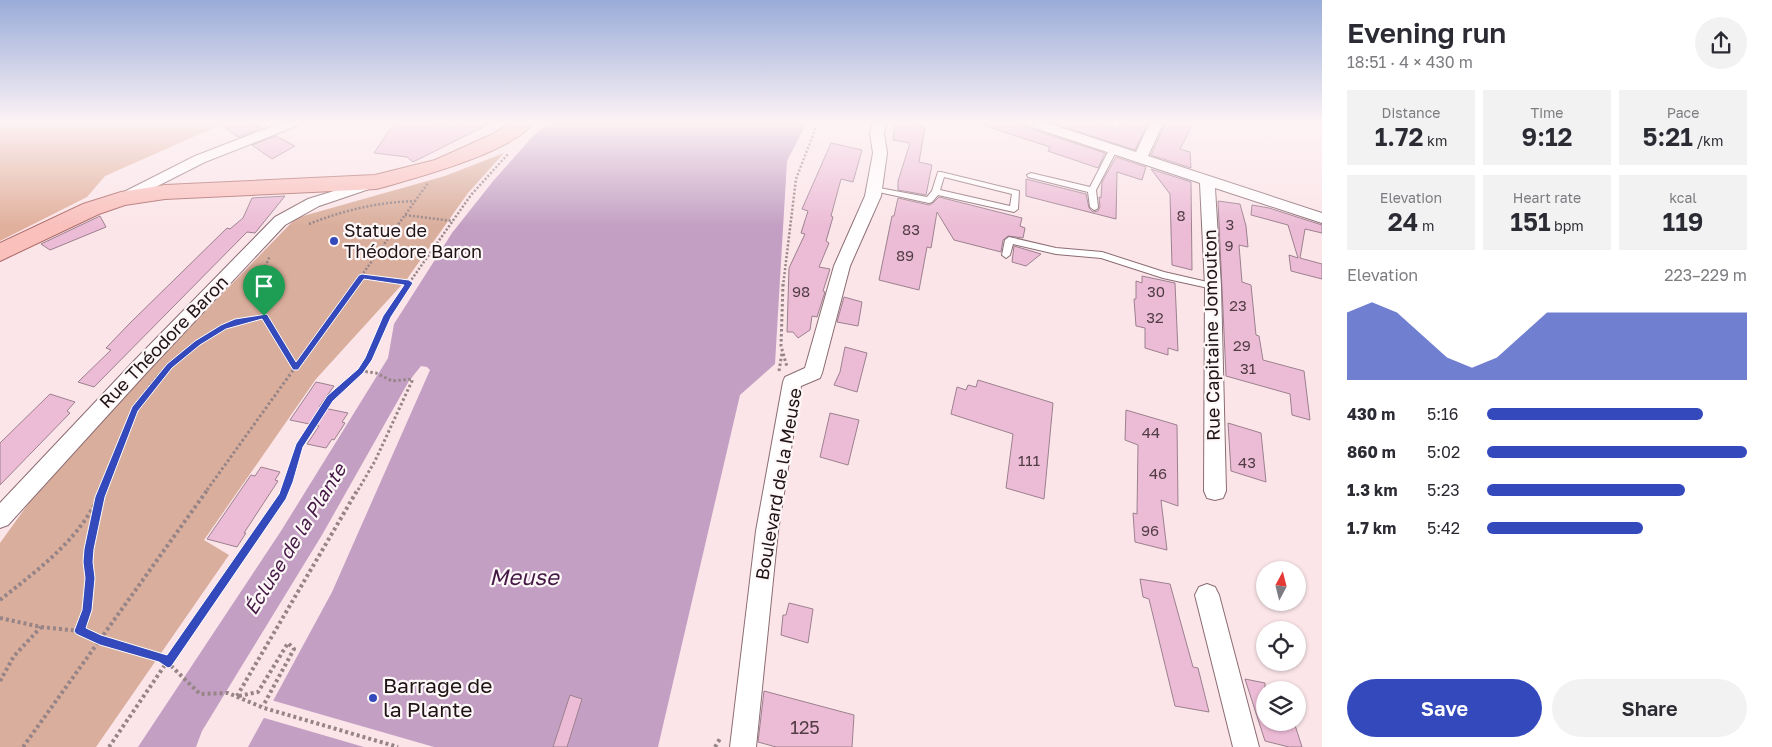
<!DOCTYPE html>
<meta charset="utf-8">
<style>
:root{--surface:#fff;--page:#f2f2f3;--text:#2b2b33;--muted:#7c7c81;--accent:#3449bb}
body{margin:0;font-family:"Golos Text",sans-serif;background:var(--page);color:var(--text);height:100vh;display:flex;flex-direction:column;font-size:19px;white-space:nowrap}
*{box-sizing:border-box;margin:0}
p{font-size:16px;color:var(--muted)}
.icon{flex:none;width:28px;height:28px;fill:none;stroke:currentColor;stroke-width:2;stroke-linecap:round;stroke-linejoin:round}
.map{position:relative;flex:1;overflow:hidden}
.drawer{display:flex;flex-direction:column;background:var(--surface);width:450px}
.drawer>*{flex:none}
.needle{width:32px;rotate:7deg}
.tools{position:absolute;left:1256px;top:561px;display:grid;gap:10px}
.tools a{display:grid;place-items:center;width:50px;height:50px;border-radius:50%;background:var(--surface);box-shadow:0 1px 4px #0004;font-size:25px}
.pin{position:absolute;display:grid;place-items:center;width:42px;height:42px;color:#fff;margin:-51px -21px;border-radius:50% 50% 50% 0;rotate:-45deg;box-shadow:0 0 5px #0007}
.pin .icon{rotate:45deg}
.round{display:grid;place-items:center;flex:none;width:52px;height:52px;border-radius:26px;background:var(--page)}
.head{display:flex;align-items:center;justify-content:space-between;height:85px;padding:0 25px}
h1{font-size:28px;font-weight:600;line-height:38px}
.stats{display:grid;grid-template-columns:repeat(3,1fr);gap:8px;height:85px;padding:5px 25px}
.stats div{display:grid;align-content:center;border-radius:0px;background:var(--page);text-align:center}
.stats b{font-size:25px;font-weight:600}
.stats small{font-size:14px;font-weight:400}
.stats p{font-size:14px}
.chart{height:140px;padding:10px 25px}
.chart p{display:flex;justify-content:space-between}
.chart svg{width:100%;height:90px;margin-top:5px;fill:var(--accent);opacity:.7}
.button{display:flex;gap:10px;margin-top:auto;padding:10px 25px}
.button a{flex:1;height:58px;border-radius:30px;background:var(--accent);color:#fff;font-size:20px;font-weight:600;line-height:58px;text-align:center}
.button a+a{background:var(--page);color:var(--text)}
ul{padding:0 25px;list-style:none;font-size:16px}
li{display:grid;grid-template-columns:80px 60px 1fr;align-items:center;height:38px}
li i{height:12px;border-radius:6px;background:var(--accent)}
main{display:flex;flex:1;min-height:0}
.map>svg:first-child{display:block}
.green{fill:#daae9c}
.forest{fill:#e1b09c}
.water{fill:#c3a0c3}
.pier{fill:#fbe5e9}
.building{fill:#ecbcd6;stroke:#9c808e}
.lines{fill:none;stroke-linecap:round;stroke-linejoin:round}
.lane-casing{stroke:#8b6c73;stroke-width:2}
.street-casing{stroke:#8b6c73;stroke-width:2}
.primary-casing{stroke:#aa6865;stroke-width:2}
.path-far2{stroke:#968487;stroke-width:2.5;stroke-dasharray:2 2;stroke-linecap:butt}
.path-far1{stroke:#968487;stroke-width:3;stroke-dasharray:2.5 2.5;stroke-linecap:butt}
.path{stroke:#968487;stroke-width:4;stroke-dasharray:3 3;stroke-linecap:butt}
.lane{fill:#fff;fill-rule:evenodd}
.street{fill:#fff;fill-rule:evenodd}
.primary{fill:#f9c0bc;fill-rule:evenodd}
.route{fill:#3449bb;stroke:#fff;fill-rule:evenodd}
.poi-dot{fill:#3449bb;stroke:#fef7f8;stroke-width:2}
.labels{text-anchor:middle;stroke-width:4.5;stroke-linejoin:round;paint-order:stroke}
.number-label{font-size:15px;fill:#523d45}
.poi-label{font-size:18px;fill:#1f1315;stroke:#fef7f8;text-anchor:start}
.street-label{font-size:18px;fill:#1f1315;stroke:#fef7f8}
.near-number-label{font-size:18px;fill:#523d45}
.water-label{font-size:19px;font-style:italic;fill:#451946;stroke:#fef7f8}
.near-poi-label{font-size:21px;fill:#1f1315;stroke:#fef7f8;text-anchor:start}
.near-water-label{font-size:22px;font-style:italic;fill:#451946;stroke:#fef7f8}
</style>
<main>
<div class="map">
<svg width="1322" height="747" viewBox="0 0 1322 747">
<rect width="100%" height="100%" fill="#fbe5e9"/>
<!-- green -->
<path class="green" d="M504,153l-36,40 -61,86 -91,100 -112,161 25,15 -133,192h-96v-204l36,-50 113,-124 147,-151 149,-42z"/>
<!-- forest -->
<path class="forest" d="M0,122h227l-122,54 -18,21 -87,44z"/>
<!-- water -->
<path class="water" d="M550,122h257l-20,39 -12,203 -35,31 -82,352h-410l84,-155 98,-222 -3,-3 -6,-1 -12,15 -87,154 -120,196 -6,16h-58l143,-216 107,-173 6,-34 58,-91 42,-53 40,-45z"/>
<!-- pier -->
<path class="pier" d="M271,700l163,47h-70l-103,-30z"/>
<!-- building -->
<path class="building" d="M216,122h34l12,6 -24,9z
M395,122h39l16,5 9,-5h34l-80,40 -6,-5 -33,-4z
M895,122h23v3l7,2 -6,35 13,3 -6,30 -28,-5v-9l12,-38 -17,-3z
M980,122h42l3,5 80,26 -7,15 -50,-17 2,-4 -70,-23z
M1049,122h47l22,7 1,-4 4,1 3,-4h22l-13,28z
M1166,122h28l-14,27 10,3 1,16 -40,-13z
M276,136l19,10 -23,13 -20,-14z
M831,143l31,7 -9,32 -12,-3 -10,37 2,1 -7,24 3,2 -10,24 11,2 -7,22 2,1 -8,25 -5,-1 -2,14 -12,8 -5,-6h-6l2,-64 16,-34 -4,-1 7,-22 -6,-2z
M1116,157l30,10 -4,13 -25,-8 -1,47 -90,-23v-17l60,15 3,14 4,4 5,-1 2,-4 -1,-10 2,1 1,-16z
M1151,169l40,13 1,88 -20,-5 -2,-71z
M285,196l-30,37 -8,-1 -153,155 -16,-5 33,-32 -5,-2 24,-25 97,-95 3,1 13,-11 9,-20z
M939,197l83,21 -2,8 5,2 -2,10 -15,-2 -5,4 -2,12 -47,-12 -17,-28 -6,36 -4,-1 -8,43 -40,-10 13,-64h2l4,-18 31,7 4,-2z
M1218,201l22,3 6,22 2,21 -9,-2 3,37 9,3 5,50 3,1 4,24 41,11 6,49 -18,-5 -2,-21 -64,-18z
M1252,205l17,3 53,17v8l-17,-4 -5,29 22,6v15l-31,-8 -2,-16 9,3 -10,-33 -37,-10z
M100,216l6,11 -56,23 -9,-6z
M1014,246l7,2 20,6 -15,12 -14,-4z
M1142,276l33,7 3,68 -10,-3v7l-23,-7v-20l-9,-2 -2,-27h2v-18l6,2z
M844,297l18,5 -4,24 -21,-4z
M845,347l22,6 -10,39 -23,-7 6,-13z
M978,380l75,23 -9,96 -38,-11 7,-54 -62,-20 6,-27 9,3 2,-5 8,2z
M316,382l18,4 -15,21 29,6 -6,9 3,1 -11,17 -2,-1 -6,9 -19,-4 12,-18 -29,-6z
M50,394l25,8 -8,9 3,2 -70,72v-42z
M1126,410l51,15 1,81 -17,-6 6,50 -32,-8 -2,-29 4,1 1,-69 -13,-5z
M830,413l29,7 -11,45 -28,-8z
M1228,423l33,10 5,49 -35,-11z
M261,467l19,5 -5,8 3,1 -34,52h2l-9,14 -30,-8 44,-64 4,1z
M1140,579l30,5 23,83 5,1 11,44 -34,-6 -26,-107 -6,-2z
M789,603l24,6 -5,34 -27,-8 2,-20h3z
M1245,679l20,4v39h29l8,25h-13l-24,-6z
M764,691l90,24 -2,32h-76l-18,-5z
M570,695l12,4 -15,48h-14z"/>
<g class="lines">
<!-- lane casing -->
<g class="lane-casing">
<path id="lane" d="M1111,146h6l1,2 -22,42 2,17 -1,2 -3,1 -4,-3 -2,-15 -60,-15 -1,-2 4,-2 59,14z
M938,172h3l78,19 -1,18 -4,3 -76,-17 -6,7 -3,1 -55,-12 -4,-2 4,-2 53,10 5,-6zM944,177l68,17 -2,12 -70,-16z
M1009,237l47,11 46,4 62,20 52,12 2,2 -5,3 -50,-11 -62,-20 -45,-4 -43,-10 -3,11 -4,3 -4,-3 3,-15z"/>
</g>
<!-- street casing -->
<g class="street-casing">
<path id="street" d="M283,122h18l-2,3 -94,37 -79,40h-10l-3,-3 3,-3 79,-40z
M873,122h14l-3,11 3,20 -6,43 -31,70 -28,107 -2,5 -19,8 -23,145 -22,216h-26l26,-216 27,-149 2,-5 20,-9 29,-102 31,-70 8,-43 -3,-20z
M1024,122h20l92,30 14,-30h14l-16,34 174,57v10l-107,-35 6,98 5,205 -3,7 -8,2 -8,-2 -3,-7 1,-205 -5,-103 -174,-58z
M376,178l5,1 2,3 -2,3 -62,21 -34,19 -137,146 -140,154 -8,3v-25l134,-142 141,-144 33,-18z
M1207,584l8,3 4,8 40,152h-26l-38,-152 4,-8z"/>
</g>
<!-- primary casing -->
<g class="primary-casing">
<path id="primary" d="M511,122h23c-21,30 -115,55 -150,65l-8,2 -211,10 -40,6 -26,9 -99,47v-18l83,-39 38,-12 44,-7 210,-10 60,-15 58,-26z"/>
</g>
<!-- path-far2 -->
<path class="path-far2" d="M405,215l48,6
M309,224c35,-14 70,-22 107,-23
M362,277l47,6
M261,286l2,-15 7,-15
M354,286l74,-103
M407,286l64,-91 37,-41
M783,286l13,-107 22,-57"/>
<!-- path-far1 -->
<path class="path-far1" d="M261,284l3,31
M783,284l-2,62 6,21
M779,371l3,-18
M102,490c11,-26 19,-55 33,-81 26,-49 77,-81 129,-94l32,53
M207,490l148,-206
M285,490l14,-44 31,-47 31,-28 7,-11 19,-44 21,-32
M358,490l17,-29 37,-80v-2l-20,2 -16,-8 -15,-2"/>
<!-- path -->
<path class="path" d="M0,600c40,-32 82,-62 102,-111
M0,618l41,9 39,4 20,9 62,17 38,37 28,-1 36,15 134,39
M80,631l8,-26v-51l11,-54
M0,681l14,-25 27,-29
M237,696l121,-207
M239,696l19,-4 30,-49 6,6 -31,57
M23,747l185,-258
M109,747l176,-258
M715,747l6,-10"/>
<!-- lane -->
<use href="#lane" class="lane"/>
<!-- street -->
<use href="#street" class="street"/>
<!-- primary -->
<use href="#primary" class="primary"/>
</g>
<!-- sky -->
<linearGradient id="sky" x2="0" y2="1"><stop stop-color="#99acd9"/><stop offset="0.54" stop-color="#fdf3f5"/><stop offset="1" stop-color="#fdf3f5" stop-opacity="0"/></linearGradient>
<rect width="1322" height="226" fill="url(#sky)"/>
<!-- route -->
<path class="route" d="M362,274l47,6 4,3 -22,34 -19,43 -9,13 -30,28 -30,46 -10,35 -7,17 -115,168 -3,1 -9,-6 -59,-17 -24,-11 -2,-3 8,-21 3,-32 -2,-16 1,-13 11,-52 37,-90 35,-43 28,-23 26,-16 14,-6 32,-5 29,48 63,-87zM364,279l40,6 -21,31 -18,42 -7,11 -31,27 -31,48 -17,50 -112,161 -66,-20 -15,-7 6,-18 3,-32 -2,-16 1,-13 11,-52 33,-86 34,-43 28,-23 26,-16 36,-10 31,51h5z"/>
<!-- markers -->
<g class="poi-dot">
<circle cx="334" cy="241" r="5"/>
<circle cx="373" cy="698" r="5"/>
</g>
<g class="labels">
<!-- number labels -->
<g class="number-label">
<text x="1181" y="221">8</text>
<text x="1230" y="230">3</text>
<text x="911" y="235">83</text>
<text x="1229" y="251">9</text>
<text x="905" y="261">89</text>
<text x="801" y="297">98</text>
<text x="1156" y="297">30</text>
<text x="1238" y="311">23</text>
<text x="1155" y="323">32</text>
<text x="1242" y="351">29</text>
<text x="1248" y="374">31</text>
<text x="1151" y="438">44</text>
<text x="1029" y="466">111</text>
<text x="1247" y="468">43</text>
<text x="1158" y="479">46</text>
<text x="1150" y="536">96</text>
</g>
<!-- poi labels -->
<g class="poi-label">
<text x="344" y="237">Statue de<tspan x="344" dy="21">Théodore Baron</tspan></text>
</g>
<!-- street labels -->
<g class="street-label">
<text transform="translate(1212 335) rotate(-91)" y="6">Rue Capitaine Jomouton</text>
<text transform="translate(164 342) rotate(-46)" y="6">Rue Théodore Baron</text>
<text transform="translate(779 484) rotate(-80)" y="6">Boulevard de la Meuse</text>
</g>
<!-- near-number labels -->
<g class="near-number-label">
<text x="805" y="734">125</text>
</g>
<!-- water labels -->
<g class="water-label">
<text transform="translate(295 539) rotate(-58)" y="7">Écluse de la Plante</text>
</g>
<!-- near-poi labels -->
<g class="near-poi-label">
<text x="383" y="693">Barrage de<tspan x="383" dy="24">la Plante</tspan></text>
</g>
<!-- near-water labels -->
<g class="near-water-label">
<text x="524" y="585">Meuse</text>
</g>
</g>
</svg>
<div class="tools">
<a><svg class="needle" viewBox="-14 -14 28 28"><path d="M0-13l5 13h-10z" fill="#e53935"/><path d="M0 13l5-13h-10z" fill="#7c7c81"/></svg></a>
<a><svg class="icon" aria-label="locate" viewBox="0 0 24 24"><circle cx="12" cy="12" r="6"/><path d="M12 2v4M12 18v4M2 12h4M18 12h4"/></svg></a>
<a><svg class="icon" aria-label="layers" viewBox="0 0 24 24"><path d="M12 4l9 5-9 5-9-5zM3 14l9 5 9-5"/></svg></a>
</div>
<div class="pin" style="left:264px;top:316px;background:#1e9e55"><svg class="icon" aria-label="arrive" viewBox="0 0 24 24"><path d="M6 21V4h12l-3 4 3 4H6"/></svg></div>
</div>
<section class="drawer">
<div class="head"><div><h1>Evening run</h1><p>18:51 · 4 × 430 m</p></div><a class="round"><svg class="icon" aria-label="share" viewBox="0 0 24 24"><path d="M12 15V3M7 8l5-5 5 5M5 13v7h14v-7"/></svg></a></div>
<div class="stats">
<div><p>Distance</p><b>1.72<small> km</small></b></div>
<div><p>Time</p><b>9:12</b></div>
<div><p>Pace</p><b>5:21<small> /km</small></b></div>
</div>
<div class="stats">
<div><p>Elevation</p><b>24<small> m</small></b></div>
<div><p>Heart rate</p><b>151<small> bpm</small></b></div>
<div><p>kcal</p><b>119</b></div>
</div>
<div class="chart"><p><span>Elevation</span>223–229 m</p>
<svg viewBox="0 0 160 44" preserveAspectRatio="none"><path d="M0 44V11L10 6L20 11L30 22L40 33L50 38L60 33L70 22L80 11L90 11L100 11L110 11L120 11L130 11L140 11L150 11L160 11V44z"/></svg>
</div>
<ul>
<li><b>430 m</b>5:16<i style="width:83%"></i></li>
<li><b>860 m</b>5:02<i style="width:100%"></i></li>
<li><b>1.3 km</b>5:23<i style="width:76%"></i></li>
<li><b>1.7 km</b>5:42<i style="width:60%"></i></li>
</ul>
<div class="button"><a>Save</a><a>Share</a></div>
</section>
</main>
